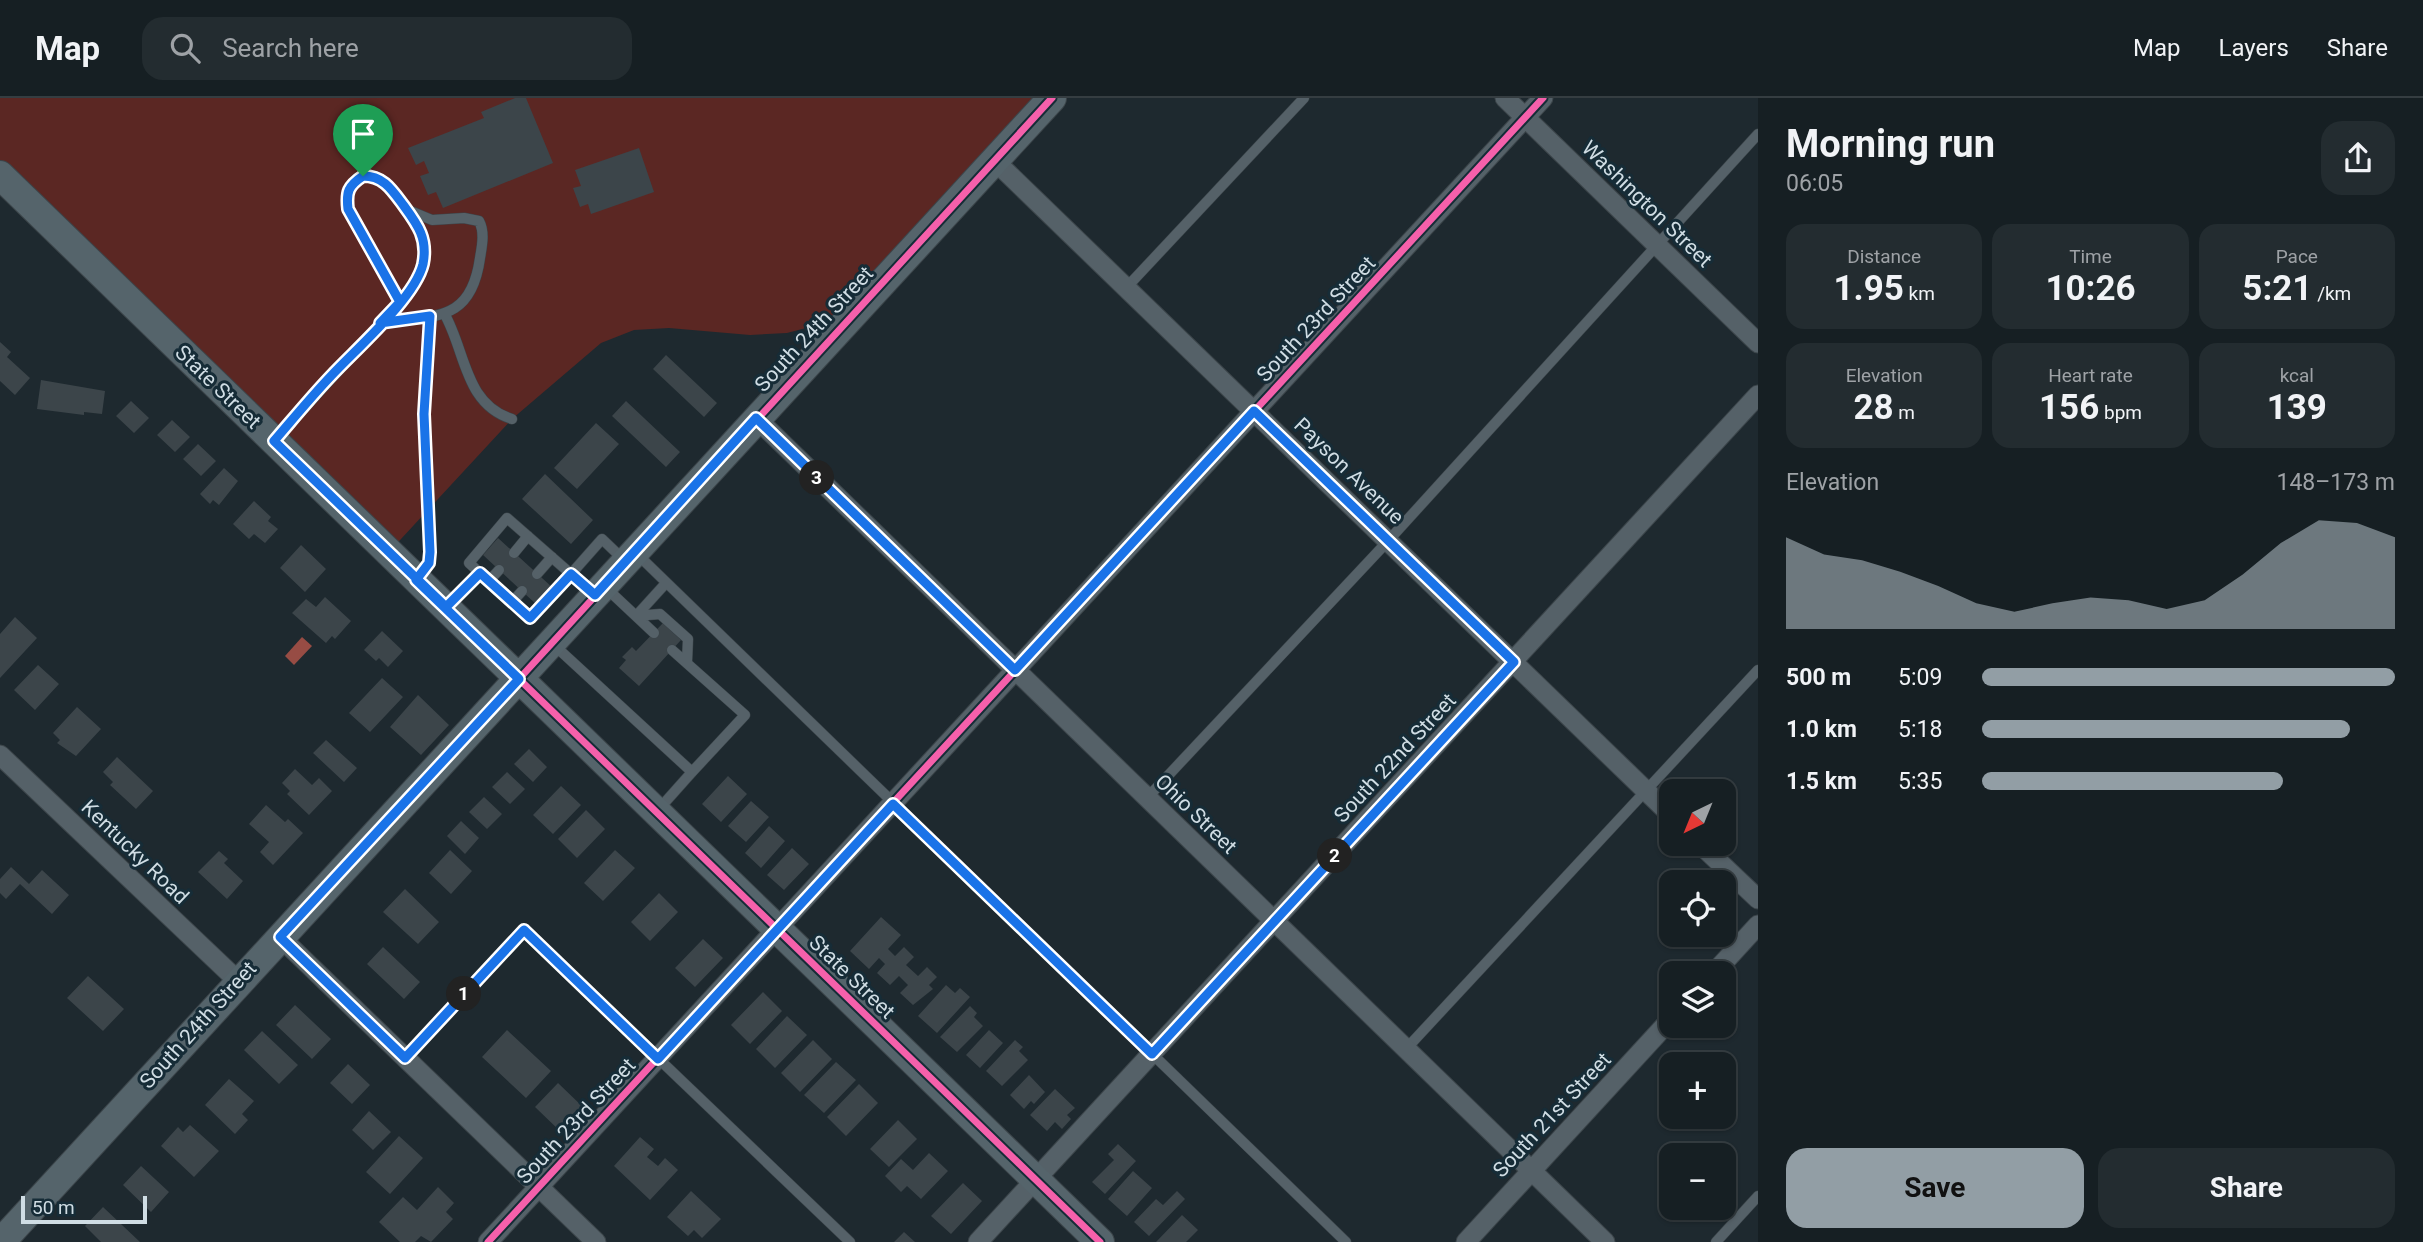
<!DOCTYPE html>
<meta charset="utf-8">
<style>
:root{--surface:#161f23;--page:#232c30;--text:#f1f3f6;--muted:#9ea2a6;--line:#353d41;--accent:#929ea5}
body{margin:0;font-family:Roboto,sans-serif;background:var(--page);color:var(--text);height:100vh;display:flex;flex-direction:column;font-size:26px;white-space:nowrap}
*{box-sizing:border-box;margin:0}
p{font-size:23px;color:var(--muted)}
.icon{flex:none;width:38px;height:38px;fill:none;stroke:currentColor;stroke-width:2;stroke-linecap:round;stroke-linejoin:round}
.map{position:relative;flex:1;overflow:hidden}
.sheet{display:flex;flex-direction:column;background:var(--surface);width:665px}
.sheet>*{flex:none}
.needle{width:46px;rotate:223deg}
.tools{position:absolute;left:1659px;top:681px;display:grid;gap:14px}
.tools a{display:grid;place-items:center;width:77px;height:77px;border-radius:14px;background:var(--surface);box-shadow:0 2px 5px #0004,0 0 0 2px var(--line);font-size:35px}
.scale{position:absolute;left:21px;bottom:18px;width:126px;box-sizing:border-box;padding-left:7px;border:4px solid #d0dde4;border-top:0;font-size:19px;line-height:24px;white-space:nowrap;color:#d0dde4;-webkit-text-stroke:5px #162c37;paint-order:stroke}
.pin{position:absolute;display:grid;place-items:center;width:60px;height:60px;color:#fff;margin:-72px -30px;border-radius:50% 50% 50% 0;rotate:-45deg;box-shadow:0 0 7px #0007}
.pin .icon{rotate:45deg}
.km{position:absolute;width:35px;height:35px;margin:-18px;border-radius:50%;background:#222;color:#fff;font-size:19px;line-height:35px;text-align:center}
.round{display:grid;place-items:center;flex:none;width:74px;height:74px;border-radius:21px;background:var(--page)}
.head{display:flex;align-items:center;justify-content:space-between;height:119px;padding:0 28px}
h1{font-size:38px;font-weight:700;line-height:52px}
.figures{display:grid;grid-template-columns:repeat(3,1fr);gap:10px;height:119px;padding:7px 28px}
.figures div{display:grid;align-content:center;border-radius:18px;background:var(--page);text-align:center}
.figures b{font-size:35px;font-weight:700}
.figures small{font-size:19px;font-weight:400}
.figures p{font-size:19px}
.chart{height:196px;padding:14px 28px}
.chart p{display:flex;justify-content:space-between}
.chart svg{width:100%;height:126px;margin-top:7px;fill:var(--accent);opacity:.7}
.button{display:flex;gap:14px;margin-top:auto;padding:14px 28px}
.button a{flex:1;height:80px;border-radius:21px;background:var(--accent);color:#111;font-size:28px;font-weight:700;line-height:80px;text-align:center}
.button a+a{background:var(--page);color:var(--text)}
ul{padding:0 28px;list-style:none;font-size:23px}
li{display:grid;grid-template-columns:112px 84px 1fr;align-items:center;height:52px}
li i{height:18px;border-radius:9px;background:var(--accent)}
header{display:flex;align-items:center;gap:42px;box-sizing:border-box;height:98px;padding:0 35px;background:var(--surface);border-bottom:2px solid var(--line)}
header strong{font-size:33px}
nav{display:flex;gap:38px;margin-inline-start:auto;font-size:24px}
.search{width:490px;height:63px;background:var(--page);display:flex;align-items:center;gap:18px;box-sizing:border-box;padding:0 24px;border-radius:21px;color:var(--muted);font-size:26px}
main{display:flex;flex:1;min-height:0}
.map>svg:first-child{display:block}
.green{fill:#5b2723}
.water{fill:#974c44}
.building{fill:#3c454a}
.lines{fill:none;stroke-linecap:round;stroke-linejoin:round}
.lane-casing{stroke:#3c454a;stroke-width:11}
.street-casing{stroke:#3c454a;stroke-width:21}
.secondary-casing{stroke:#3c454a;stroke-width:30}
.lane{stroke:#556168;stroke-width:10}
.street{stroke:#556168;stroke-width:19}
.secondary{stroke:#55646b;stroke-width:28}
.cycleway-casing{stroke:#162c37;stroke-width:11}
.cycleway{stroke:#f560ab;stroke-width:7}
.route-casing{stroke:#fff;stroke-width:14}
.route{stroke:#1a73e8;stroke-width:9}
.labels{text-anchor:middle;stroke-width:6;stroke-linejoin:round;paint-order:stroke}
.street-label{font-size:21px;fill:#d0dde4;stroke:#162c37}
</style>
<header>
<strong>Map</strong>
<div class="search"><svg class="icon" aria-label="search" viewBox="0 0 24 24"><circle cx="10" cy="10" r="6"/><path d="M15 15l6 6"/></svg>Search here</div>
<nav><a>Map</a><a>Layers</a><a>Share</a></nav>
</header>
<main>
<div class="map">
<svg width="1758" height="1144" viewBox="0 0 1758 1144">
<rect width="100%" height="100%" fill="#1e292f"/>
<!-- green -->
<path class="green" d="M0,0h1051l-186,201 -44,25 -34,9 -37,2 -81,-7 -35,2 -33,13 -89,76 -123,133 -389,-377z"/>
<!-- water -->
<path class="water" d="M302,539l10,9 -18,19 -9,-9z"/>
<!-- building -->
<path class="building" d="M515,0h11l27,65 -110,45 -7,-16 -8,3 -8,-19 9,-3 -5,-12 -8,4 -8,-17 76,-30 -3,-6z
M639,50l15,44 -63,22 -3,-10 -8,3 -7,-19 8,-2 -6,-16z
M0,244l11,10 -4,5 23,21 -15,17 -15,-14z
M666,257l51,48 -13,14 -51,-48z
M41,282l64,11 -3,23 -18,-2v3l-47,-6z
M131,303l18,17 -15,15 -18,-17z
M626,303l54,51 -14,15 -54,-51z
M172,322l18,17 -15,15 -18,-17z
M596,325l23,21 -42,45 -23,-21z
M198,346l18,17 -15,15 -18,-17z
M224,370l14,13 -19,24 -6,-5 -3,4 -10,-10z
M545,376l48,46 -22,24 -49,-45z
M254,403l17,16 -3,4 10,8 -13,14 -11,-9 -5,5 -16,-15z
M498,440l55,50 -16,17 -54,-50z
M301,447l25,24 -21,23 -25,-24z
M325,499l26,24 -16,18 -3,-3 -6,7 -34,-30 14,-14 10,8z
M15,519l22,21 -37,40v-44z
M663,525l18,17 -42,46 -20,-18 7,-8 -4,-3 10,-10 4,4z
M382,533l21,20 -15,16 -9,-9 -3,3 -12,-11z
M38,567l21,19 -24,26 -21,-20z
M382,580l21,19 -33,35 -21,-19z
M418,597l31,30 -28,30 -31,-28z
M77,609l24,22 -25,27 -19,-13 3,-3 -7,-7z
M326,642l31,28 -13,14 -31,-29z
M529,651l18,18 -14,15 -19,-18z
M117,659l36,34 -17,18 -26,-24 3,-3 -10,-10z
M295,671l17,16 7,-7 13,13 -23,24 -22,-21 3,-3 -8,-8z
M507,674l18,17 -15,15 -18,-17z
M728,678l19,18 -26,28 -19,-18z
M561,688l20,19 -28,29 -20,-19z
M484,699l18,17 -15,15 -18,-17z
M751,703l18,16 -23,25 -18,-16z
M266,707l19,17 3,-3 15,14 -30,32 -13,-13 9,-10 -20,-18z
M586,712l19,19 -28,29 -19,-19z
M461,723l18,17 -14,16 -18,-18z
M769,728l16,15 -24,27 -16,-15z
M792,750l17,16 -25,26 -17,-15z
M450,752l22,21 -21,23 -22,-21z
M615,752l20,18 -32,33 -19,-18z
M219,753l9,8 -4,4 19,18 -16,18 -29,-27z
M11,769l18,17 13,-14 27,25 -17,19 -32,-30 -14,15 -6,-6v-14z
M405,791l34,33 -21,22 -35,-32z
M659,795l19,19 -28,29 -19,-19z
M881,819l20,18 -13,14 7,7 9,-9 10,10 -8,8 12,11 9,-9 10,10 -8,8 4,4 -20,16 -13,-12 8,-8 -9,-9 -9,9 -13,-12 8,-9 -6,-6 -10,11 -19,-18z
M703,841l20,19 -28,29 -20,-19z
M383,849l37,35 -16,17 -37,-35z
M88,878l36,33 -21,22 -36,-33z
M946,887l9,8 5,-5 10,9 -33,36 -19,-17z
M763,894l19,19 -32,33 -19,-19z
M295,907l36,34 -19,20 -36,-34z
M970,908l7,7 -3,4 9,9 -26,26 -17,-15z
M787,918l20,19 -32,33 -19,-19z
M507,932l44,41 -25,27 -44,-41z
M989,932l14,13 -23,25 -14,-13z
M262,933l36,34 -19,19 -35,-34z
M813,942l19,19 -32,33 -19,-19z
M1015,942l8,7 -4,4 9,9 -26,26 -16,-15z
M836,964l20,18 -32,33 -20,-18z
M348,966l22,21 -18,19 -22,-21z
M1029,977l16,17 -11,12 -3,-3 -7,8 -14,-14z
M229,981l25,22 -12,13 6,6 -13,14 -30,-29z
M558,985l27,26 -23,24 -27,-26z
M859,986l19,19 -32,33 -19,-19z
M1055,991l20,19 -8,7 4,4 -9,10 -7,-7 -8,9 -17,-16z
M369,1013l22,21 -18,18 -21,-20z
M898,1022l19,19 -28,28 -19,-18z
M190,1027l29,26 -25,26 -33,-31 17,-19 5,5z
M399,1038l24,22 -33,36 -24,-22z
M640,1039l14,12 -7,8 11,9 7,-8 13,12 -28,30 -36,-34z
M1118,1046l18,17 -31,33 -13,-12 22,-22 -6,-6z
M929,1055l19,18 -27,28 -14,-13 -6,6 -16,-16 16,-17 12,11z
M141,1068l28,26 -18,20 -28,-27z
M1133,1073l19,17 -25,28 -19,-17z
M963,1085l19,18 -31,33 -20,-18z
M438,1089l16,16 -8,9 7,7 -22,23 -10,-6 -6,6h-15l-21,-20 24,-25 14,13z
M691,1093l30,28 -19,19 -8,-8 -6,6 -21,-19z
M1177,1093l8,8 -36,37 -15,-14 22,-23 7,6z
M103,1109l37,35h-39l-16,-16z
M1182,1117l16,15 -12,12h-30z
M904,1134l11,10h-21z"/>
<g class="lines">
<!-- lane casing -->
<g class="lane-casing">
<path id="lane" d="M1126,190l178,-190
M444,215c22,38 20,91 68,106
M381,225c54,-8 90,0 99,-65 2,-12 5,-26 -1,-37l-15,-3 -32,2 -24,-10
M277,340l133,-146c24,-37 16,-55 -8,-88 -7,-10 -15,-23 -26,-27 -23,-9 -30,16 -28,32l52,93
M507,420l64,56 -41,44 -61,-55z
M514,455l14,-17
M636,455l710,689
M537,476l15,-17
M419,479l10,-14 1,-11 -6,-138 6,-98
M489,483l10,-11
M604,488l50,47
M594,496l-23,-20 31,-35 23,22
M512,504l10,-11
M448,507l32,-32
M636,518l24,-2 28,25 -1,23
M636,518l30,-33
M554,547l138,127 -33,37
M672,552l73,65 -53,57
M1147,700l241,-257 370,-407
M1406,951l352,-379
M405,959l119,-127 326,312
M1716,1144l42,-46"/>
</g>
<!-- street casing -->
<g class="street-casing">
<path id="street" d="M1505,0l253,245
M994,62l677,655
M756,320l849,824
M0,657l238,226
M1700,746l58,55
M280,839l316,305
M1714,875l44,-48
M488,1144l1055,-1144
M978,1144l780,-847
M1466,1144l205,-223"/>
</g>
<!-- secondary casing -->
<g class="secondary-casing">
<path id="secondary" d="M0,77l1100,1067
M1,1144l1051,-1144"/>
</g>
<!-- lane -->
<use href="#lane" class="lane"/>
<!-- street -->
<use href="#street" class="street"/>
<!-- secondary -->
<use href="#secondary" class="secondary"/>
<!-- cycleway casing -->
<g class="cycleway-casing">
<path id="cycleway" d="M1052,0l-533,581 581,563
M488,1144l1055,-1144"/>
</g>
<!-- cycleway -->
<use href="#cycleway" class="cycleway"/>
</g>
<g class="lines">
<!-- route casing -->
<g class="route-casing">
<path id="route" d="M363,78c-15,10 -17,16 -15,33l52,93 -20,21 50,-7 -6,98 6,138 -1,11 -13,17 103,99 -239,258 125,121 119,-128 134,129 235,-255 259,250 362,-392 -260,-251 -239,259 -259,-252 -161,177 -24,-21 -41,44 -50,-45 -34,34 -172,-166c19,-22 37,-44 57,-65 25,-27 84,-78 92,-112 5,-25 -5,-39 -19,-58 -12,-16 -20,-30 -41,-30"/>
</g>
<!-- route -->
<use href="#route" class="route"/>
</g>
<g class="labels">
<!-- street labels -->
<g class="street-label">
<text transform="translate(1647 106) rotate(44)" y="7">Washington Street</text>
<text transform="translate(1316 221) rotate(-47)" y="7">South 23rd Street</text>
<text transform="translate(814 231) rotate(-47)" y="7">South 24th Street</text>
<text transform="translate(218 289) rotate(44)" y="7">State Street</text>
<text transform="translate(1349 373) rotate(44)" y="7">Payson Avenue</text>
<text transform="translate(1395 660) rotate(-47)" y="7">South 22nd Street</text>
<text transform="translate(1196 716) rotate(44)" y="7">Ohio Street</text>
<text transform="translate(135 754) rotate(44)" y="7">Kentucky Road</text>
<text transform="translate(852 879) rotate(44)" y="7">State Street</text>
<text transform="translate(198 927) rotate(-48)" y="7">South 24th Street</text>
<text transform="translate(1552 1017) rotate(-47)" y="7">South 21st Street</text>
<text transform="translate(576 1023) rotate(-47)" y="7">South 23rd Street</text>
</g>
</g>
</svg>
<div class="tools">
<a><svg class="needle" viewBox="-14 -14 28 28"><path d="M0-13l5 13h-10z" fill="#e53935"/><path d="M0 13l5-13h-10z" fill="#9ea2a6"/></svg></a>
<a><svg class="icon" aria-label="locate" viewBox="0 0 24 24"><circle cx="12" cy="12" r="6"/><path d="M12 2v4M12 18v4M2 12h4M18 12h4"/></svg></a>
<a><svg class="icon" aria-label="layers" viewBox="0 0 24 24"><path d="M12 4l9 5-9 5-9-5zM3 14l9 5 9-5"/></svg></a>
<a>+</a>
<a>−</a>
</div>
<div class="scale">50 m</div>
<div class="pin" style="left:363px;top:78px;background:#1e9e55"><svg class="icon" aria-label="arrive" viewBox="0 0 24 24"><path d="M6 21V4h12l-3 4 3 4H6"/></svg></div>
<b class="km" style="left:464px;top:896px">1</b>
<b class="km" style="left:1335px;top:758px">2</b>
<b class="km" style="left:817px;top:380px">3</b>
</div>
<section class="sheet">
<div class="head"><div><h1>Morning run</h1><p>06:05</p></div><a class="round"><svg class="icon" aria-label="share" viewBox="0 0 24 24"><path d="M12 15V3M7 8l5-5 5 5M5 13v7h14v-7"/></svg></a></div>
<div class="figures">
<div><p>Distance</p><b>1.95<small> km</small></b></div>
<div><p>Time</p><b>10:26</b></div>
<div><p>Pace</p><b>5:21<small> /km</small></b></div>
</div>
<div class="figures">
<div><p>Elevation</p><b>28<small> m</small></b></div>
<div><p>Heart rate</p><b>156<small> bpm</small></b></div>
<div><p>kcal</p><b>139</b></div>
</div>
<div class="chart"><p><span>Elevation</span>148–173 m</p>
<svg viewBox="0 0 160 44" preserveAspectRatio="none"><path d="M0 44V12L10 18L20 20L30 24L40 29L50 35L60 38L70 35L80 33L90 34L100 37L110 34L120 25L130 14L140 6L150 7L160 12V44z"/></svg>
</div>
<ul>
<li><b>500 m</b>5:09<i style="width:100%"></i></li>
<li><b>1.0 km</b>5:18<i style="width:89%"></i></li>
<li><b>1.5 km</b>5:35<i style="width:73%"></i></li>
</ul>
<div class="button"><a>Save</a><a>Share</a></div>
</section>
</main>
